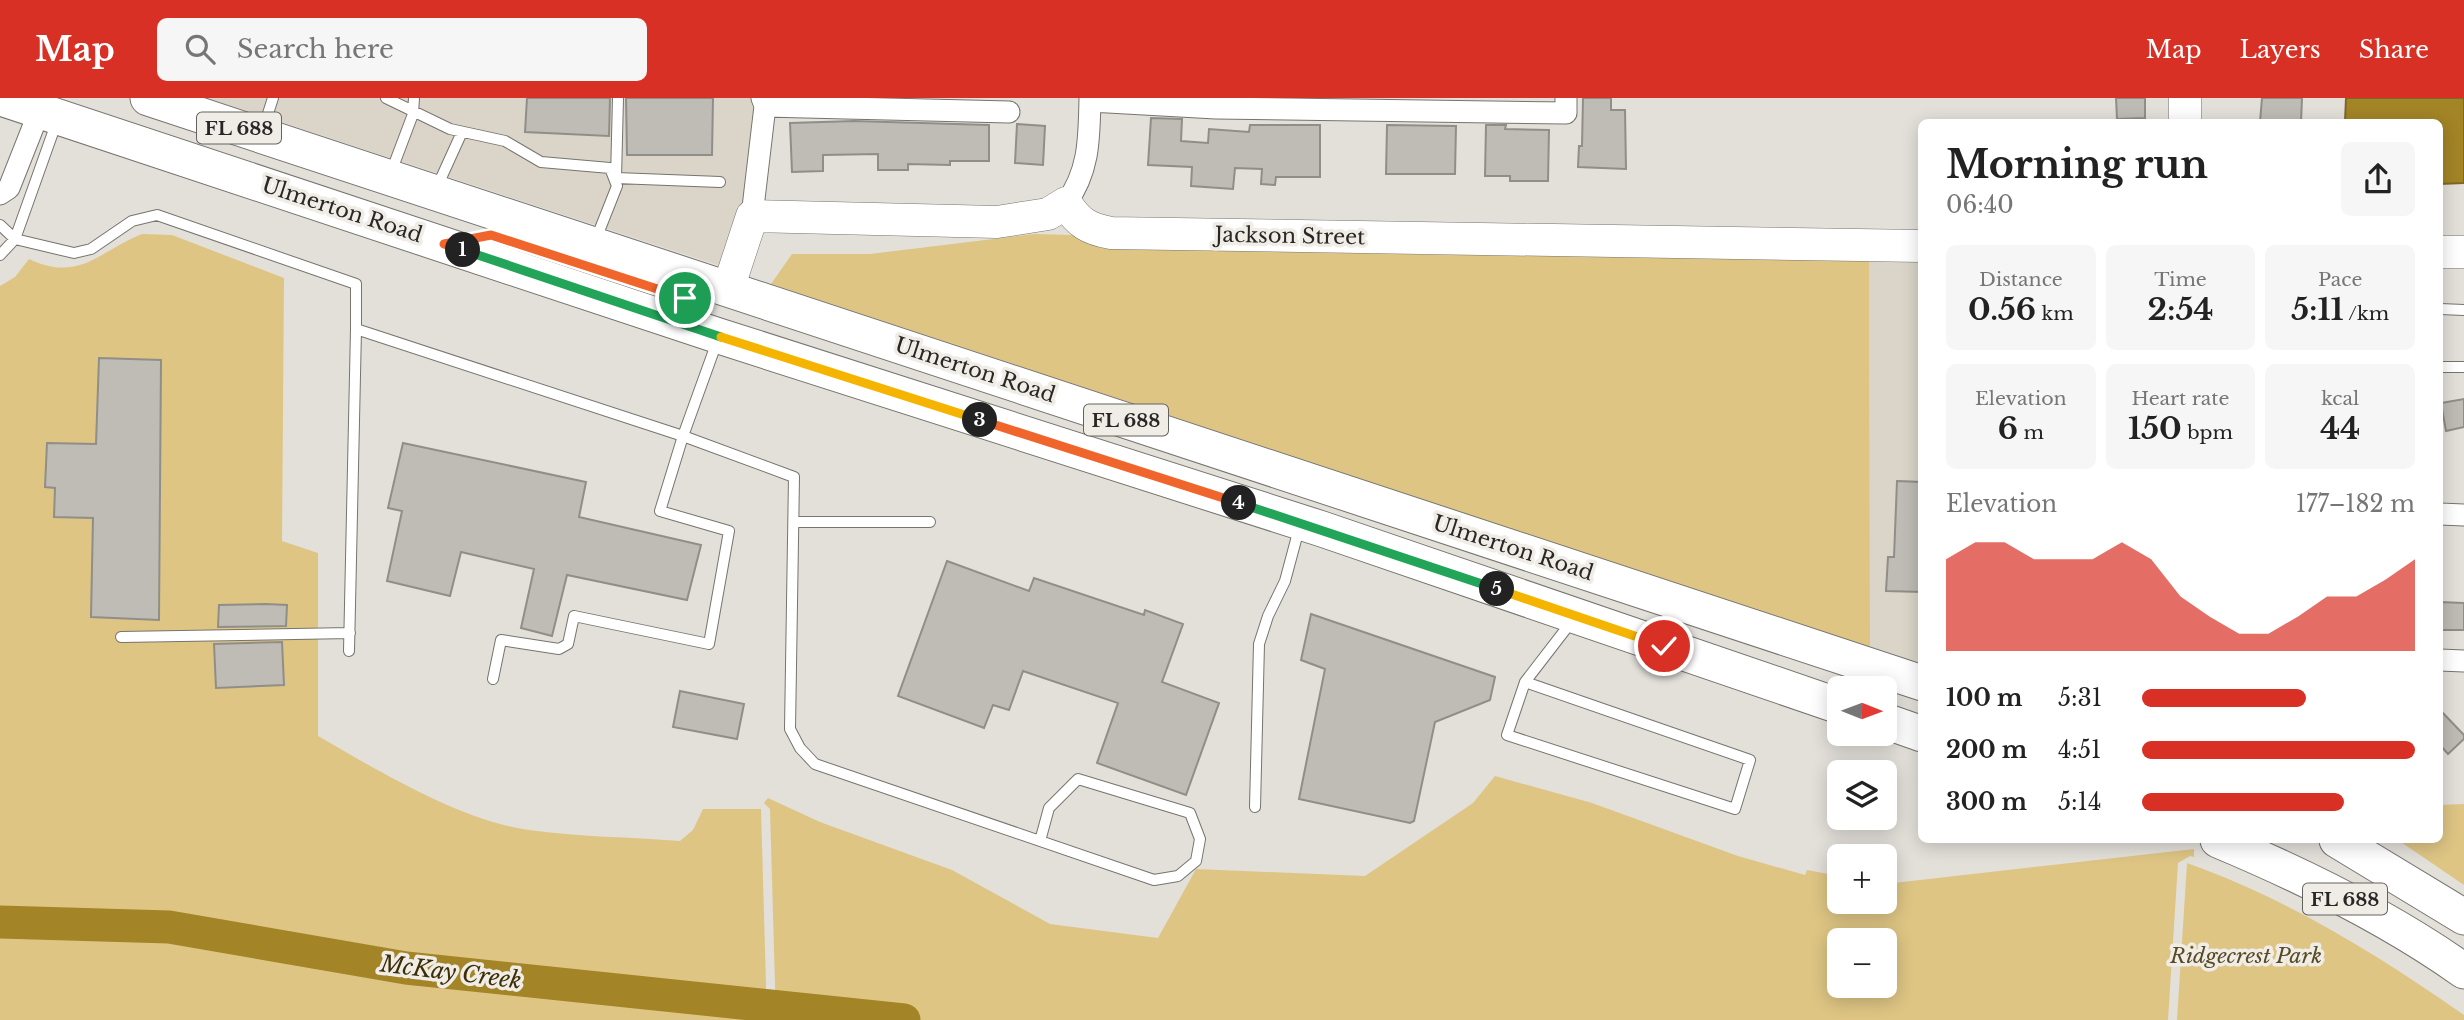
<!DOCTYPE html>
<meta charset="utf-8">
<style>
:root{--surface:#fff;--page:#f6f6f6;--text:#222;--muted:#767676;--accent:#d93025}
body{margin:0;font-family:"Libre Baskerville",serif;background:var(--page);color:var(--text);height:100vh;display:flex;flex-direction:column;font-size:26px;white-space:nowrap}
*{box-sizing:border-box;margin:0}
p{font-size:23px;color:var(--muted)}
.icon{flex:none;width:38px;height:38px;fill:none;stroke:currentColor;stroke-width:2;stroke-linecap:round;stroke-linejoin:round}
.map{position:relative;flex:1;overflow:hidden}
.drawer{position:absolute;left:1918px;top:21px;width:525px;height:724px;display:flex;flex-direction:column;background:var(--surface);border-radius:10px;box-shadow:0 4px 18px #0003}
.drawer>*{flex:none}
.needle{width:46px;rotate:91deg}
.buttons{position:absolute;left:1827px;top:578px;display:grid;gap:14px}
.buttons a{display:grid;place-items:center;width:70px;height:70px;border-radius:10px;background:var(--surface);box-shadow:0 4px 18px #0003;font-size:35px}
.pin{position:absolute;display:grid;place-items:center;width:60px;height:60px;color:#fff;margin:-30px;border:4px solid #fff;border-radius:50%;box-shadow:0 2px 7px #0007}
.km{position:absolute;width:35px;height:35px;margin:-18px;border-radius:50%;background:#222;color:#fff;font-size:19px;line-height:35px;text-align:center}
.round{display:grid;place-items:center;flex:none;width:74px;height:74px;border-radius:10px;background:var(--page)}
.overview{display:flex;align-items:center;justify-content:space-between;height:119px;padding:0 28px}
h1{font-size:38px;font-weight:700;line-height:52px}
.metrics{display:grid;grid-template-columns:repeat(3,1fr);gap:10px;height:119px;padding:7px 28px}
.metrics div{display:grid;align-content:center;border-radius:10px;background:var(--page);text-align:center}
.metrics b{font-size:30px;font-weight:700}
.metrics small{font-size:19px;font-weight:400}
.metrics p{font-size:19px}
.chart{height:196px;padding:14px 28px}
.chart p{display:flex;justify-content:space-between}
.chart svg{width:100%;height:126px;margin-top:7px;fill:var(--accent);opacity:.7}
ul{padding:0 28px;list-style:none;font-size:23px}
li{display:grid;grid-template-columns:112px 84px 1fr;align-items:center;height:52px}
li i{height:18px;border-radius:9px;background:var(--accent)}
header{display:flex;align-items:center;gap:42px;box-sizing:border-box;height:98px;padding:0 35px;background:var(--accent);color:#fff}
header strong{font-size:33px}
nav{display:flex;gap:38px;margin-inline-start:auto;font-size:24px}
.search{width:490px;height:63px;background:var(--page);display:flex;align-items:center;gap:18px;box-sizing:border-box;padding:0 24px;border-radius:10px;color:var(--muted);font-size:26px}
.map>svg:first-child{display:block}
.built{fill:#dad5c8}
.green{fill:#dec584;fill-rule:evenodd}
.water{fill:#a38426;stroke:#7e6826;stroke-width:2}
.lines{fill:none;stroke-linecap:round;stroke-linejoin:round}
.river{stroke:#a38426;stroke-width:33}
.building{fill:#bebcb5;stroke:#908e88;stroke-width:2}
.lane-casing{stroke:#76746e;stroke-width:12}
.street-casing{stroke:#76746e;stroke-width:23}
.secondary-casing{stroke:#76746e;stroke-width:33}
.primary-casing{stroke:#76746e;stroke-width:37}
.lane{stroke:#fff;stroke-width:10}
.street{stroke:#fff;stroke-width:21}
.secondary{stroke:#fff;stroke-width:32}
.primary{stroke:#fff;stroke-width:35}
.split-1-casing{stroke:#fff;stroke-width:14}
.split-2-casing{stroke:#fff;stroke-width:14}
.split-3-casing{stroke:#fff;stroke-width:14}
.split-4-casing{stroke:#fff;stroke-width:14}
.split-5-casing{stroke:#fff;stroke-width:14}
.split-6-casing{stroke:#fff;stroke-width:14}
.split-1{stroke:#f0652b;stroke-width:9}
.split-2{stroke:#22a559;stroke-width:9}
.split-3{stroke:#f5b400;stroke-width:9}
.split-4{stroke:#f0652b;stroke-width:9}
.split-5{stroke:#22a559;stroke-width:9}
.split-6{stroke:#f5b400;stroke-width:9}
.labels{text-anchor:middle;stroke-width:7;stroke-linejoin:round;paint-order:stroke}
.shield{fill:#f0ede7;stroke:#64625f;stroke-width:2}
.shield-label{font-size:19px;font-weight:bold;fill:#282725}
.street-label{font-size:21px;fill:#282725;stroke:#f0ede7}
.park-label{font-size:21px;font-style:italic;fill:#584a24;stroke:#f0ede7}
.water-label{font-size:23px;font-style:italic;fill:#3c2e06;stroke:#f0ede7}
</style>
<header>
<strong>Map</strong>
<div class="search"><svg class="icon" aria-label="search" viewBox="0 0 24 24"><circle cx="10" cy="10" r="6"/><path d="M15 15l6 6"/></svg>Search here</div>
<nav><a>Map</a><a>Layers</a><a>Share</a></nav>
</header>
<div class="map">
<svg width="2464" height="922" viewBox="0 0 2464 922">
<rect width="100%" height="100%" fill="#e3e0da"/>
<!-- built -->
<path class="built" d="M207,0h543l4,15 -12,94 -21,59z
M1869,159l52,1v405l-51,-16z"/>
<!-- green -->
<path class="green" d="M142,136l30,1 112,43 -2,263 36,12v183c59,34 143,85 211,94 49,7 101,7 151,11l13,-11 10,-21h58l6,211h-767v-734l15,-9 14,-18c51,24 70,-8 113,-25z
M1034,136l835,23 1,390 -1099,-363 21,-30h78z
M1495,678l97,27 146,53 67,19 2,-5 32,6v25h46v-17l309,-35v8l-4,-1 -12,7 -10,157h-1392l-6,-211 -6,-6 4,-5 52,24 132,48 98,54 108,14 38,-69 169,7 108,-73zM1839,842h46v45h-46z
M2464,706v81l-66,-45h42v-35z
M2187,765c99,35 191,92 277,152v5h-287z"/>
<!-- water -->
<path class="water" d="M2346,0h118v85l-24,1v-62h-95z"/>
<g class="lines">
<!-- river -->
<path class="river" d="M0,824l169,5 237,41 498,52"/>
</g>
<!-- building -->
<path class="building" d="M527,0h83l-1,38 -84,-4z
M626,0h87l-1,57h-85z
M1583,0h28v12h14l1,59 -48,-2 1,-21h3z
M2116,0h29v20l-28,1z
M2262,0h40l-1,24h-41z
M1151,20l31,1 -1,22 27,2 1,-14 40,3 1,-7h70v52h-44l-1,8 -14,-1 1,-15 -27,-1 -2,21 -42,-3 1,-19 -44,-2z
M854,23l135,4v36h-39v4l-42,-1v6h-30v-16l-55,1v16l-31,1 -2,-49z
M1017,26l28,2 -2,39 -28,-2z
M1387,27l69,1 -1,48h-69z
M1486,27h20l-1,4 44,1 -1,51h-38v-5h-25z
M99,260l62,2 -2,260 -68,-3 2,-99 -39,-1 1,-29 -10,-1 2,-44 49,1z
M2464,301v28l-18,4 -5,-28z
M403,345l183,39 -7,35 122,28 -14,55 -120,-25 -15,61 -31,-8 13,-59 -73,-17 -11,44 -63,-15 15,-70 -14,-3z
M1897,383l25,1v110l-36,-1 2,-34h6z
M947,463l82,30 5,-13 110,37 1,-5 38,14 -21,58 57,21 -33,92 -89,-32 21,-60 -95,-32 -14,39 -16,-5 -9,23 -86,-32z
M2440,504l24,1v27h-24z
M266,506l21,1 -1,21 -68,1 1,-22z
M1311,516l184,63 -5,23 -55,22 -21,99 -4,2 -111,-24 26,-130 -24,-9z
M282,544l2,43 -68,3 -2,-44z
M680,593l64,13 -7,35 -64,-12z
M2440,612l24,25v4l-16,15 -8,-9z"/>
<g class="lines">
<!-- lane casing -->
<g class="lane-casing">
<path id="lane" d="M386,0l64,31 55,12 36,21 69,6 7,18 -21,53
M618,0l-2,80 104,4
M263,31l10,-31
M390,77l23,-61 1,-16
M437,89l25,-55
M0,127l15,14 59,14 17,-4 41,-28 25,-6 199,69v45
M0,157l15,-16 42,-118
M2440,211l24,1
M2440,269h24
M794,424h136
M121,539l229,-4
M349,553l7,-322 327,107 35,-97
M493,581l8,-39 58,9 9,-5 6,-28 135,28 20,-113 -69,-20 23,-75 111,41 -4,252 10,19 15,16 339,116 24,-4 18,-15 4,-22 -10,-26 -112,-34 -29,29 -9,33
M1525,584l225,78 -15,49 -228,-74 18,-53 47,-61
M1255,709l4,-163 9,-28 17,-35 15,-56"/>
</g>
<!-- street casing -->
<g class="street-casing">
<path id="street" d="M1090,3l126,7 350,5v-15
M765,8l244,6
M0,96l9,-6 34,-86
M1066,105c24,-33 23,-66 24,-105
M752,118l13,-110 -3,-8
M2440,416l24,1
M2440,562l24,1"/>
</g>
<!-- secondary casing -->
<g class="secondary-casing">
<path id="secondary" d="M2185,24v-24
M2440,154h24
M728,191l24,-73 245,6 51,-8 18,-11c12,20 23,26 45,30l811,13"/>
</g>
<!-- primary casing -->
<g class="primary-casing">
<path id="primary" d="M1,0l718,238 603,193 517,177
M148,0l1774,585
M1885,623l37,13
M2218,742c86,36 170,77 246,131
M2337,742l127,77"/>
</g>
<!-- lane -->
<use href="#lane" class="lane"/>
<!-- street -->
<use href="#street" class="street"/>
<!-- secondary -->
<use href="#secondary" class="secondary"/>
<!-- primary -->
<use href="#primary" class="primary"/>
</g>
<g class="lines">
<!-- split-1 casing -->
<g class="split-1-casing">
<path id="split-1" d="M463,152l-19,-6 47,-9 194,63"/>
</g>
<!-- split-2 casing -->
<g class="split-2-casing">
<path id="split-2" d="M463,152l258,87"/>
</g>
<!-- split-3 casing -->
<g class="split-3-casing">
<path id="split-3" d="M721,239l259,83"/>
</g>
<!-- split-4 casing -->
<g class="split-4-casing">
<path id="split-4" d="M980,322l259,83"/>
</g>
<!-- split-5 casing -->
<g class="split-5-casing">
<path id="split-5" d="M1239,405l258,86"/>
</g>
<!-- split-6 casing -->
<g class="split-6-casing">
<path id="split-6" d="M1497,491l167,57"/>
</g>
<!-- split-1 -->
<use href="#split-1" class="split-1"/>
<!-- split-2 -->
<use href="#split-2" class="split-2"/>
<!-- split-3 -->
<use href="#split-3" class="split-3"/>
<!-- split-4 -->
<use href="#split-4" class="split-4"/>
<!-- split-5 -->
<use href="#split-5" class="split-5"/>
<!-- split-6 -->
<use href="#split-6" class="split-6"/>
</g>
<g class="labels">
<!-- shield labels -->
<g class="shield">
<rect x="197" y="14.5" width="84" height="31" rx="5"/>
<rect x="1084" y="306.5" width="84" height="31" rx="5"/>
<rect x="2303" y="785.5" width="84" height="31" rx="5"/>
</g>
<g class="shield-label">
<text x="239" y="37">FL 688</text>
<text x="1126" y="329">FL 688</text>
<text x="2345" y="808">FL 688</text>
</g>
<!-- street labels -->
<g class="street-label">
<text transform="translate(342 112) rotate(18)" y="7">Ulmerton Road</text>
<text transform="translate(1290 138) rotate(1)" y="7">Jackson Street</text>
<text transform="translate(975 272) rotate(18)" y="7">Ulmerton Road</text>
<text transform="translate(1513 450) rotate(18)" y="7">Ulmerton Road</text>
</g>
<!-- park labels -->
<g class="park-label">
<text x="2246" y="865">Ridgecrest Park</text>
</g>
<!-- water labels -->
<g class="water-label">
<text transform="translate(451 874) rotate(7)" y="8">McKay Creek</text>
</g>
</g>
</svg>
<div class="buttons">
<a><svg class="needle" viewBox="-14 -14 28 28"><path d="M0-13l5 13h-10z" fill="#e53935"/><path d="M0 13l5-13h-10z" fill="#767676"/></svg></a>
<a><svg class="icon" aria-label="layers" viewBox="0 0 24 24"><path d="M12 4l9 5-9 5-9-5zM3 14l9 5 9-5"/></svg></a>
<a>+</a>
<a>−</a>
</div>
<div class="pin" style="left:685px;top:200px;background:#1e9e55"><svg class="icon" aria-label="arrive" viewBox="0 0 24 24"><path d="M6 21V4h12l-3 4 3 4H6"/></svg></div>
<div class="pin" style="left:1664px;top:548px;background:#d93025"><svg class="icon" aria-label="check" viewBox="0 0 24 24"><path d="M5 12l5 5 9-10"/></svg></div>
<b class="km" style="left:463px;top:152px">1</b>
<b class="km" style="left:980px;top:322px">3</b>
<b class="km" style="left:1239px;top:405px">4</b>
<b class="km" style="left:1497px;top:491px">5</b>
<section class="drawer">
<div class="overview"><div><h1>Morning run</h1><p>06:40</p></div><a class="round"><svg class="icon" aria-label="share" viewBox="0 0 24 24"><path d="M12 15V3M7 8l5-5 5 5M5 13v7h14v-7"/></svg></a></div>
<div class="metrics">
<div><p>Distance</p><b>0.56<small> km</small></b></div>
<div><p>Time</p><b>2:54</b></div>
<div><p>Pace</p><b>5:11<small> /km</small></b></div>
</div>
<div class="metrics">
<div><p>Elevation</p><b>6<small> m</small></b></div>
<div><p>Heart rate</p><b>150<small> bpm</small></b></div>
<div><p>kcal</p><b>44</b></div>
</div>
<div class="chart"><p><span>Elevation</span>177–182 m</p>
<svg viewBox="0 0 160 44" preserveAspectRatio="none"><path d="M0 44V12L10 6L20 6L30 12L40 12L50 12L60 6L70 12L80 25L90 32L100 38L110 38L120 32L130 25L140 25L150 19L160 12V44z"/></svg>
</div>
<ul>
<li><b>100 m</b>5:31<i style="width:60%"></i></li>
<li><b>200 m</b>4:51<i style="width:100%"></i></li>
<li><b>300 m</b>5:14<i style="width:74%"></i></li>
</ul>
</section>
</div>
